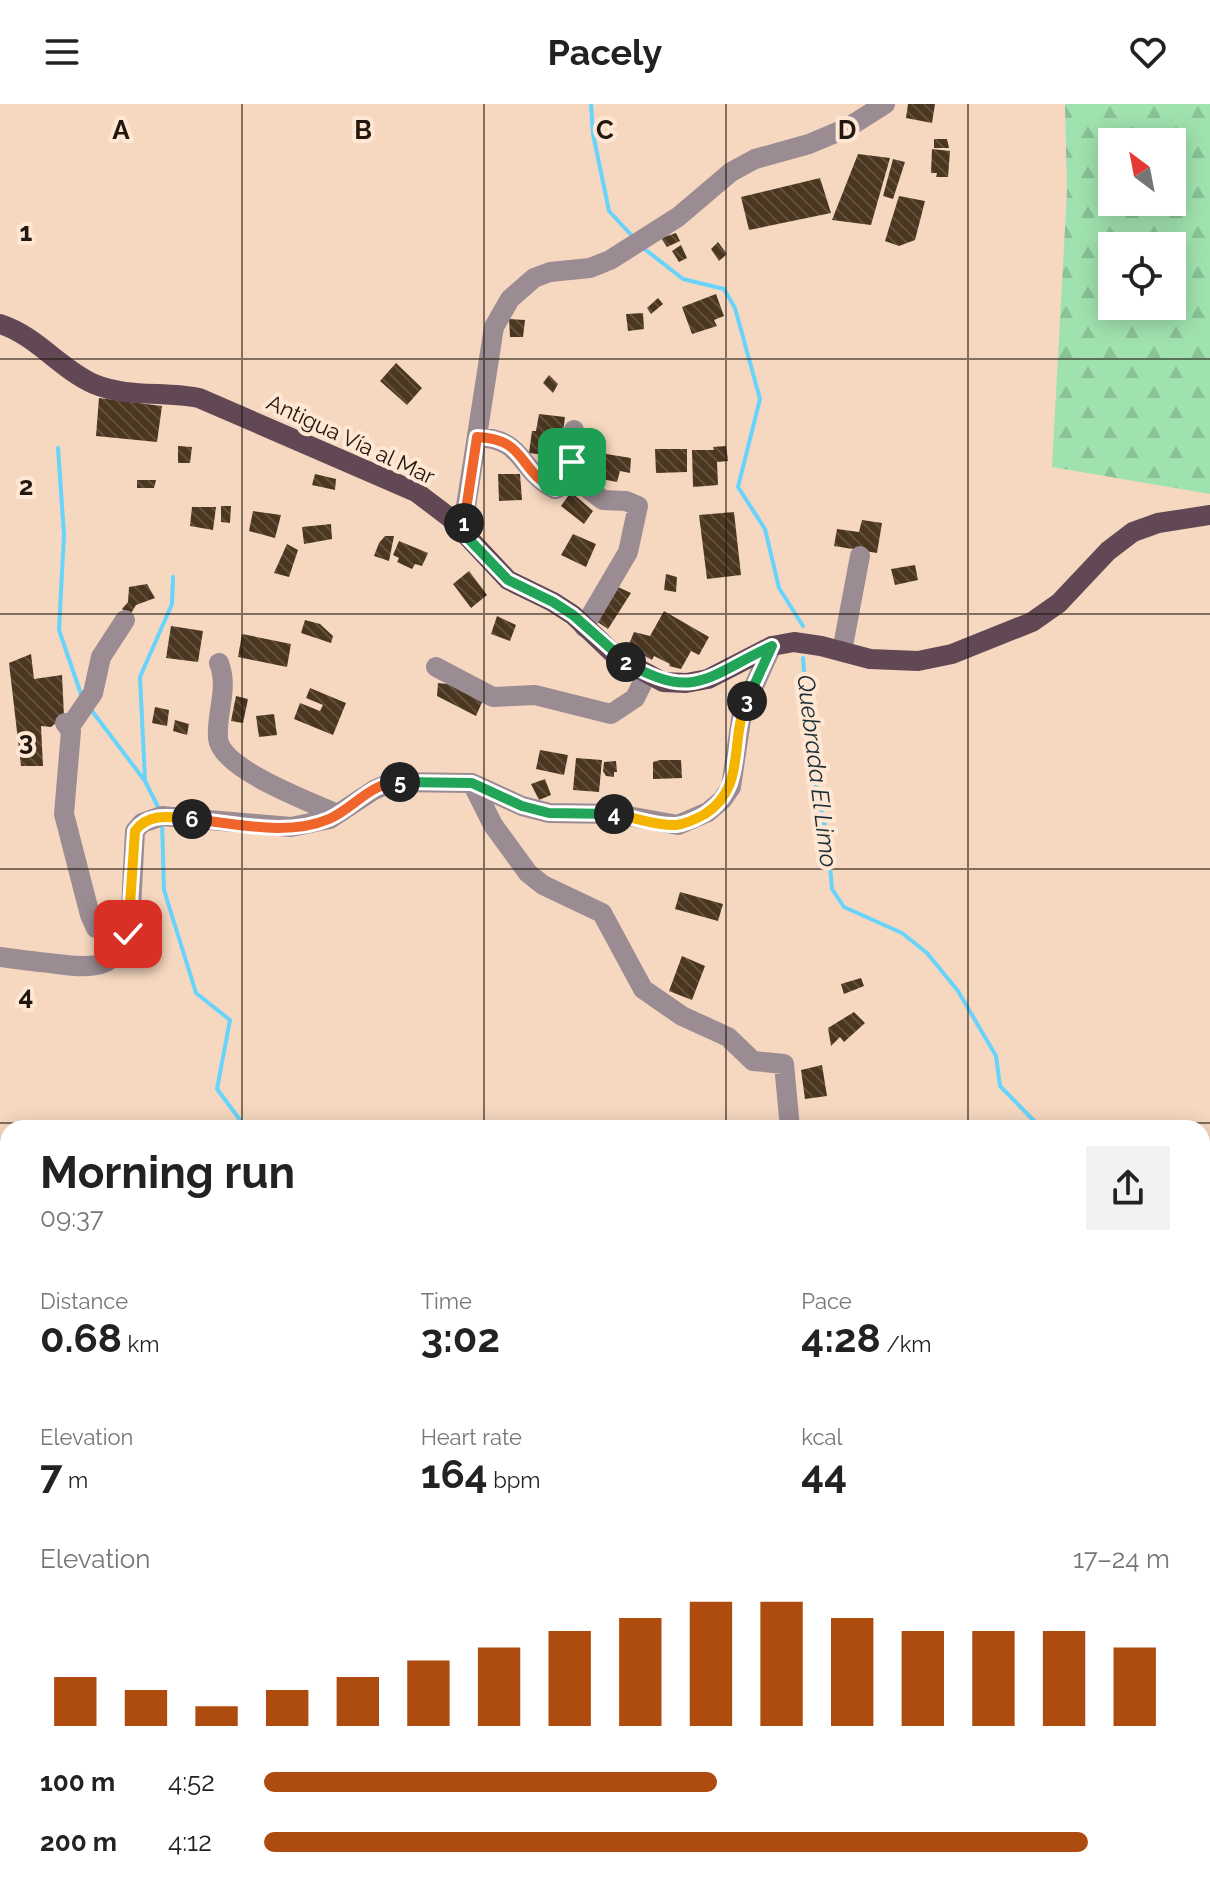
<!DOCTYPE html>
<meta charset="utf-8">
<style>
:root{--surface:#fff;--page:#f2f2f2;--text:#222;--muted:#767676;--accent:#ae4c0f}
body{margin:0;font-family:Raleway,sans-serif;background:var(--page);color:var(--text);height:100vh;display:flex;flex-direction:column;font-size:30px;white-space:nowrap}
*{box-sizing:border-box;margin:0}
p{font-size:26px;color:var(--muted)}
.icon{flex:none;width:44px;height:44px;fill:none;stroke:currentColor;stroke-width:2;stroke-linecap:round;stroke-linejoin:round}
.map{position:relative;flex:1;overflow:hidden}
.sheet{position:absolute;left:0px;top:1016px;width:1210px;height:768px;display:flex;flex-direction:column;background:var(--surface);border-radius:24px 24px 0 0;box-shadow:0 4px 20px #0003}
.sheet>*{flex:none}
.needle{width:52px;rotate:328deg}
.controls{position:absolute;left:1098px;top:24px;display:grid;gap:16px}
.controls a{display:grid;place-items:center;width:88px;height:88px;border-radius:0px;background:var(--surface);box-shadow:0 4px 20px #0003;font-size:40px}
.pin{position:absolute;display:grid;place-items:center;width:68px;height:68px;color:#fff;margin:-34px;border-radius:16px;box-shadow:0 4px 12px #0006}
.km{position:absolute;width:40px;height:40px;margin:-20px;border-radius:50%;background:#222;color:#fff;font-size:22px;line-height:40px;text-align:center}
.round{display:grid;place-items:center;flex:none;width:84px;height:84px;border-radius:0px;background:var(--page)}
.summary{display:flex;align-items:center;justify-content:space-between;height:136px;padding:0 40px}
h1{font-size:44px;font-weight:700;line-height:60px}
.metrics{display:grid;grid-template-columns:repeat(3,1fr);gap:12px;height:136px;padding:8px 40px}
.metrics div{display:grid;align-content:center}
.metrics b{font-size:40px;font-weight:700}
.metrics small{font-size:22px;font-weight:400}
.metrics p{font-size:22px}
.chart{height:224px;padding:16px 40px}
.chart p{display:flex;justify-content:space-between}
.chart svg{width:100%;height:144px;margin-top:8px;stroke:var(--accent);stroke-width:6}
ul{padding:0 40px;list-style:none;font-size:26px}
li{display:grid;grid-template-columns:128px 96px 1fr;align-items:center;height:60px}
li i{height:20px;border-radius:10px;background:var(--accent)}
header{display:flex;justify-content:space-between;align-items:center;height:104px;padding:0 40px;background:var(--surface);font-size:36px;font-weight:700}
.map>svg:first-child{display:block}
.forest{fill:url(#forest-firs);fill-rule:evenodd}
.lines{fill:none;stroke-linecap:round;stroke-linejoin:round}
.stream{stroke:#68d3fb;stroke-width:4}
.building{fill:url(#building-back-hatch)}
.minor{stroke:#9b8c93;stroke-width:20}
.major{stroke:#624855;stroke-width:20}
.split-1-casing{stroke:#fff;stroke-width:16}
.split-2-casing{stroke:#fff;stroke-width:16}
.split-3-casing{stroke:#fff;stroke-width:16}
.split-4-casing{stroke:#fff;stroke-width:16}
.split-5-casing{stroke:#fff;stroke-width:16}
.split-6-casing{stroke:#fff;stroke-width:16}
.split-7-casing{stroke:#fff;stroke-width:16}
.split-1{stroke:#f0652b;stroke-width:10}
.split-2{stroke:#22a559;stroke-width:10}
.split-3{stroke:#22a559;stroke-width:10}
.split-4{stroke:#f5b400;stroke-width:10}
.split-5{stroke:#22a559;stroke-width:10}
.split-6{stroke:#f0652b;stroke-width:10}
.split-7{stroke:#f5b400;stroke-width:10}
.grid{fill:none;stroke:#21170e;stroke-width:2;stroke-opacity:0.55}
.labels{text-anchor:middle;stroke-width:8;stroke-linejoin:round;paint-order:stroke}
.street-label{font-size:22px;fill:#21170e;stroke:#ffe7d3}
.water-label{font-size:24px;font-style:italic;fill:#1a2d35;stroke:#ffe7d3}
.grid-label{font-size:26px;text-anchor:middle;font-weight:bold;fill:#21170e;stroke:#ffe7d3;stroke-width:8;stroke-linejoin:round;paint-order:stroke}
</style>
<header><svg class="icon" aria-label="menu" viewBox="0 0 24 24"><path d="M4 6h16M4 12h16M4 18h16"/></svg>Pacely<svg class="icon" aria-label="heart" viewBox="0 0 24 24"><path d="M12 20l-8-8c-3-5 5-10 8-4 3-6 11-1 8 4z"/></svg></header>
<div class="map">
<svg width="1210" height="1784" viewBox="0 0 1210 1784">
<defs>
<pattern id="forest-firs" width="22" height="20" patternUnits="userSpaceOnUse" patternTransform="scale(2)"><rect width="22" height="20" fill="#a0e2af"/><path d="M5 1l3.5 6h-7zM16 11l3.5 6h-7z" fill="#8ac195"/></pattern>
<pattern id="building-back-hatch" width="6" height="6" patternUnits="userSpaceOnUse" patternTransform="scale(2)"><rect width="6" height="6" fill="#4b3620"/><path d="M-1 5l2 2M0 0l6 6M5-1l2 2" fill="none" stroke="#62503e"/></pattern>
</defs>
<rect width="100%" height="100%" fill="#f6d8c0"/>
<!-- forest -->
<path class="forest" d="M1065,0h145v390l-158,-27 15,-275zM1112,38h60v60h-60zM1112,142h60v60h-60z"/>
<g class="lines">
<!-- stream -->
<path class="stream" d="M591,0l2,30 16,77 25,27
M642,143l41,32 41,10 11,19 25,91 -22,88 27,42 14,59 24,38
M58,344l6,87 -5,95 23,67
M803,554l8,103 17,80 4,48 12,18 58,26 25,20 31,38 38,65 4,30 41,42
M89,603l56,74 14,28
M145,676l-5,-103 32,-73 1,-27
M162,717l2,69 32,103 34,27 -13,69 29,39
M1202,1192l8,6
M46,1776l1,8"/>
</g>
<!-- building -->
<path class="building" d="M908,0h27l-3,19 -26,-5z
M934,35h13l2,9h-15z
M932,45l18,2 -2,26h-12l1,-4h-6z
M858,50l32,4 -19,67 -39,-5z
M893,55l12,3 -12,37 -10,-3z
M820,74l11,35 -82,17 -8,-33z
M899,92l26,5 -10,39 -16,6 -14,-5z
M676,129l4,8 -13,6 -6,-9z
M718,138l9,12 -8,7 -8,-12z
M681,141l6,13 -8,4 -7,-11z
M716,190l8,22 -10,4 3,6 -25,8 -10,-27z
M658,194l5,6 -12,10 -4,-6z
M643,209l1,16 -16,2 -2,-17z
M509,215l16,1 -2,17h-13z
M396,259l26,25 -15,17 -27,-24z
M549,271l9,9 -5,9 -10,-10z
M99,294l63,8 -5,36 -61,-6z
M539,310l26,3 -5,40 -31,-4 3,-22h4z
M178,342l14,1 -2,16h-12z
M726,342l2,15 -11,1 1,23 -25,2 -1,-37h22l-1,-3z
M655,345h32v23l-31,1z
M581,346l50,8 -1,15 -10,-2 -3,11 -26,-5 1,-11 -13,-2z
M315,370l21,5 -1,11 -23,-5z
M498,370h22l2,26 -23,1z
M137,376h19l-2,8h-17z
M571,388l22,19 -9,13 -23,-18z
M221,402h10l-1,17 -9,-1z
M192,403h24l-3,23 -23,-4z
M253,407l28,4 -6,23 -26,-7z
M734,408l7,63 -34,4 -8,-64z
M862,416l20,3 -5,30 -43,-7 3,-17 22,3z
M331,420l1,15 -28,5 -2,-17z
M573,430l23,10 -10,23 -25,-12z
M385,432h9l-5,25 -15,-5 5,-13z
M399,437l29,12 -6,13 -7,-2 -3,5 -15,-7 2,-4 -6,-3z
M287,440l11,6 -9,27 -15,-4z
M915,461l3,15 -23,5 -4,-16z
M469,467l18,24 -16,13 -18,-24z
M666,470l11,3 -1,15 -12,-2z
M147,480l8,14 -19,7 -6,10 -8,-6 6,-7 1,-15z
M618,483l13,6 -23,36 -12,-8z
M664,507l45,26 -10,18 -8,-4 -10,18 -12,-3 1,-2 -16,-8 -2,4 -18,-10 1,-2 -6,-4 5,-12 16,4z
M497,512l19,9 -6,16 -19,-7z
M305,516l15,4 13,12 -2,7 -30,-10z
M171,522l32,5 -5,31 -32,-4z
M242,530l49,10 -4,23 -49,-10z
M31,550l3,25 28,-4 2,41 -13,11 -10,-1 2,40h-22l-12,-103z
M438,579l19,2 26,15 -7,16 -39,-20z
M310,584l36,15 -13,32 -39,-16 6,-16 20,8 3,-6 -17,-7z
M236,592l12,3 -5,24 -12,-2z
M155,603l14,3 -2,16 -15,-3z
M274,610l3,21 -18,2 -3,-21z
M175,616l14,4 -2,11 -14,-4z
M540,646l28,5 -4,20 -28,-6z
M576,654l26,2 -3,32 -26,-2z
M660,656h21l1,18 -29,1v-17z
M616,657l1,11h-3v5l-8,-1 -3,-5 1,-9z
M545,675l6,16 -12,5 -8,-16z
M680,788l43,12 -5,17 -43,-12z
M682,852l23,10 -13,34 -23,-9z
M861,874l3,8 -20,8 -3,-10z
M854,908l11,11 -21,19 -4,-5 -9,9 -3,-18z
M822,961l5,31 -22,3 -4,-29z
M1210,1406v33l-8,2v-33z
M1210,1687v21l-8,2v-21z
M1210,1766v18h-5l-3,-17z
M183,1776h31l20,3 -2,5h-50z
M586,1776h18l1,8h-18z
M1090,1776h30v8h-30z"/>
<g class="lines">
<!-- minor -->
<path class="minor" d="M477,333c49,2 41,34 78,52 21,-7 18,-41 19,-59
M584,369l3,15 16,12 23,1 12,5 -10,46 -44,75
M462,428l32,-205 16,-28 24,-21 16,-6 40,-4 20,-8 68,-43 53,-45 24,-13 54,-15 38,-16 38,-24
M842,547l18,-95
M219,559c10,26 -3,49 -1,75 2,31 93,64 119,76
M436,563l57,30 42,-2 76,19 24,-16 12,-24
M65,619l6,8 -7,83 26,101 6,13 32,6
M69,624l24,-35 8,-36 24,-37
M472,679l21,42 35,48 15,12 59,28 41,76 39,27 46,21 25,24 31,3 6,64
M0,853c19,3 38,5 57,7 38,5 61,5 73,-37l5,-96 7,-8 20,-7 129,11 39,-8 44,-29 18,-8 80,1 50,23 27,7 68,1 61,11 30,-13 14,-12 9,-13 11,-74 30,-67
M0,1199l8,15
M1202,1758l8,-1
M1084,1776v8
M1004,1783l7,-7"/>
<!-- major -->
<path class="major" d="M0,220c37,12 60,45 94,60 33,14 71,7 105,14l217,94 33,25 59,63 45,22 20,13 44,42 46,25 23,1 22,-4 64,-33 22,-4 27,4 49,13 48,2 34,-7 80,-32 27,-19 49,-52 25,-19 25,-9 52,-8"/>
</g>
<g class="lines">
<!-- split-1 casing -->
<g class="split-1-casing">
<path id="split-1" d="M464,419l13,-86c51,2 40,34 78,52 12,-4 14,-15 17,-27"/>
</g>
<!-- split-2 casing -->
<g class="split-2-casing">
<path id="split-2" d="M464,419l-2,9 46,48 45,22 20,13 53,47"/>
</g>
<!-- split-3 casing -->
<g class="split-3-casing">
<path id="split-3" d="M626,558c68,41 83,13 146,-16l-25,55"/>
</g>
<!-- split-4 casing -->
<g class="split-4-casing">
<path id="split-4" d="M614,710c20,3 41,12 62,11 10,-1 20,-6 29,-11 42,-27 24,-73 42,-113"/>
</g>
<!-- split-5 casing -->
<g class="split-5-casing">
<path id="split-5" d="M400,678l72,1 50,23 27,7 65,1"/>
</g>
<!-- split-6 casing -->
<g class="split-6-casing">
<path id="split-6" d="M192,715c43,4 95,18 137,0 25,-11 42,-37 71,-37"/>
</g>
<!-- split-7 casing -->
<g class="split-7-casing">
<path id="split-7" d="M128,830l7,-103c14,-19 36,-14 57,-12"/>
</g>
<!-- split-1 -->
<use href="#split-1" class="split-1"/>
<!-- split-2 -->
<use href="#split-2" class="split-2"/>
<!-- split-3 -->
<use href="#split-3" class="split-3"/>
<!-- split-4 -->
<use href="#split-4" class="split-4"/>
<!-- split-5 -->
<use href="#split-5" class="split-5"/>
<!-- split-6 -->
<use href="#split-6" class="split-6"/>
<!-- split-7 -->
<use href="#split-7" class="split-7"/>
</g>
<!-- grid -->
<path class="grid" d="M242,0v1024M484,0v1024M726,0v1024M968,0v1024M0,255h1210M0,510h1210M0,765h1210M0,1019h1210M0,1274h8M1202,1274h8M0,1529h8M1202,1529h8M242,1776v8M484,1776v8M726,1776v8M968,1776v8"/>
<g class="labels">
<!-- street labels -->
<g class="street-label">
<text transform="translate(351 335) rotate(25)" y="8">Antigua Vía al Mar</text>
</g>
<!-- water labels -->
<g class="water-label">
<text transform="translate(817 667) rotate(83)" y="8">Quebrada El Limo</text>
</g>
</g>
<g class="grid-label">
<text x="121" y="35">A</text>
<text x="363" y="35">B</text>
<text x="605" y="35">C</text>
<text x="847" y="35">D</text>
<text x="26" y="137">1</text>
<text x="26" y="391">2</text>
<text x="26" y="646">3</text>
<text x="26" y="901">4</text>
</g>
</svg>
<div class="controls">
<a><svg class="needle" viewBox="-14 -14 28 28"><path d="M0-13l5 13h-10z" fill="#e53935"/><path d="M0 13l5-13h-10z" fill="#767676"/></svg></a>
<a><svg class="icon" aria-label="locate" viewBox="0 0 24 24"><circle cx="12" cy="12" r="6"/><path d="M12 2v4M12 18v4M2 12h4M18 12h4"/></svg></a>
</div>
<div class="pin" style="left:572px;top:358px;background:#1e9e55"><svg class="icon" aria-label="arrive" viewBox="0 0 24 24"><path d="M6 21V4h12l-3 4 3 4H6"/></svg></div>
<div class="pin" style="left:128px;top:830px;background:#d93025"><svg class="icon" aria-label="check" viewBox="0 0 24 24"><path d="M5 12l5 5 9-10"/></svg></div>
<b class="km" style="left:464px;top:419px">1</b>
<b class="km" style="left:626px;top:558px">2</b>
<b class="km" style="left:747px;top:597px">3</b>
<b class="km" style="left:614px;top:710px">4</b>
<b class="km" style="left:400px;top:678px">5</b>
<b class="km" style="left:192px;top:715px">6</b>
<section class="sheet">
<div class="summary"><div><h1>Morning run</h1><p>09:37</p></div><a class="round"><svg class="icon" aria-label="share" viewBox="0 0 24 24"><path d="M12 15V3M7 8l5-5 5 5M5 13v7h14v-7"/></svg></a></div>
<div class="metrics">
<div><p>Distance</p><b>0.68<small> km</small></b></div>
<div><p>Time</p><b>3:02</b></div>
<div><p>Pace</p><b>4:28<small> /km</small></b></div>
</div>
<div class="metrics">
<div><p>Elevation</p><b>7<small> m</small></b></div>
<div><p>Heart rate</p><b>164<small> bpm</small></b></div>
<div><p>kcal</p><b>44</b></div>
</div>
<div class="chart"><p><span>Elevation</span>17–24 m</p>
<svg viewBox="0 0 160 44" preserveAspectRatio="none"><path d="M5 44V29M15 44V33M25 44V38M35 44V33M45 44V29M55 44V24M65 44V20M75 44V15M85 44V11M95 44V6M105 44V6M115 44V11M125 44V15M135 44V15M145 44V15M155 44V20"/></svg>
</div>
<ul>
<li><b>100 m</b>4:52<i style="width:50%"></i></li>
<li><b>200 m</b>4:12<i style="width:91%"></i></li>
</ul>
</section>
</div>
